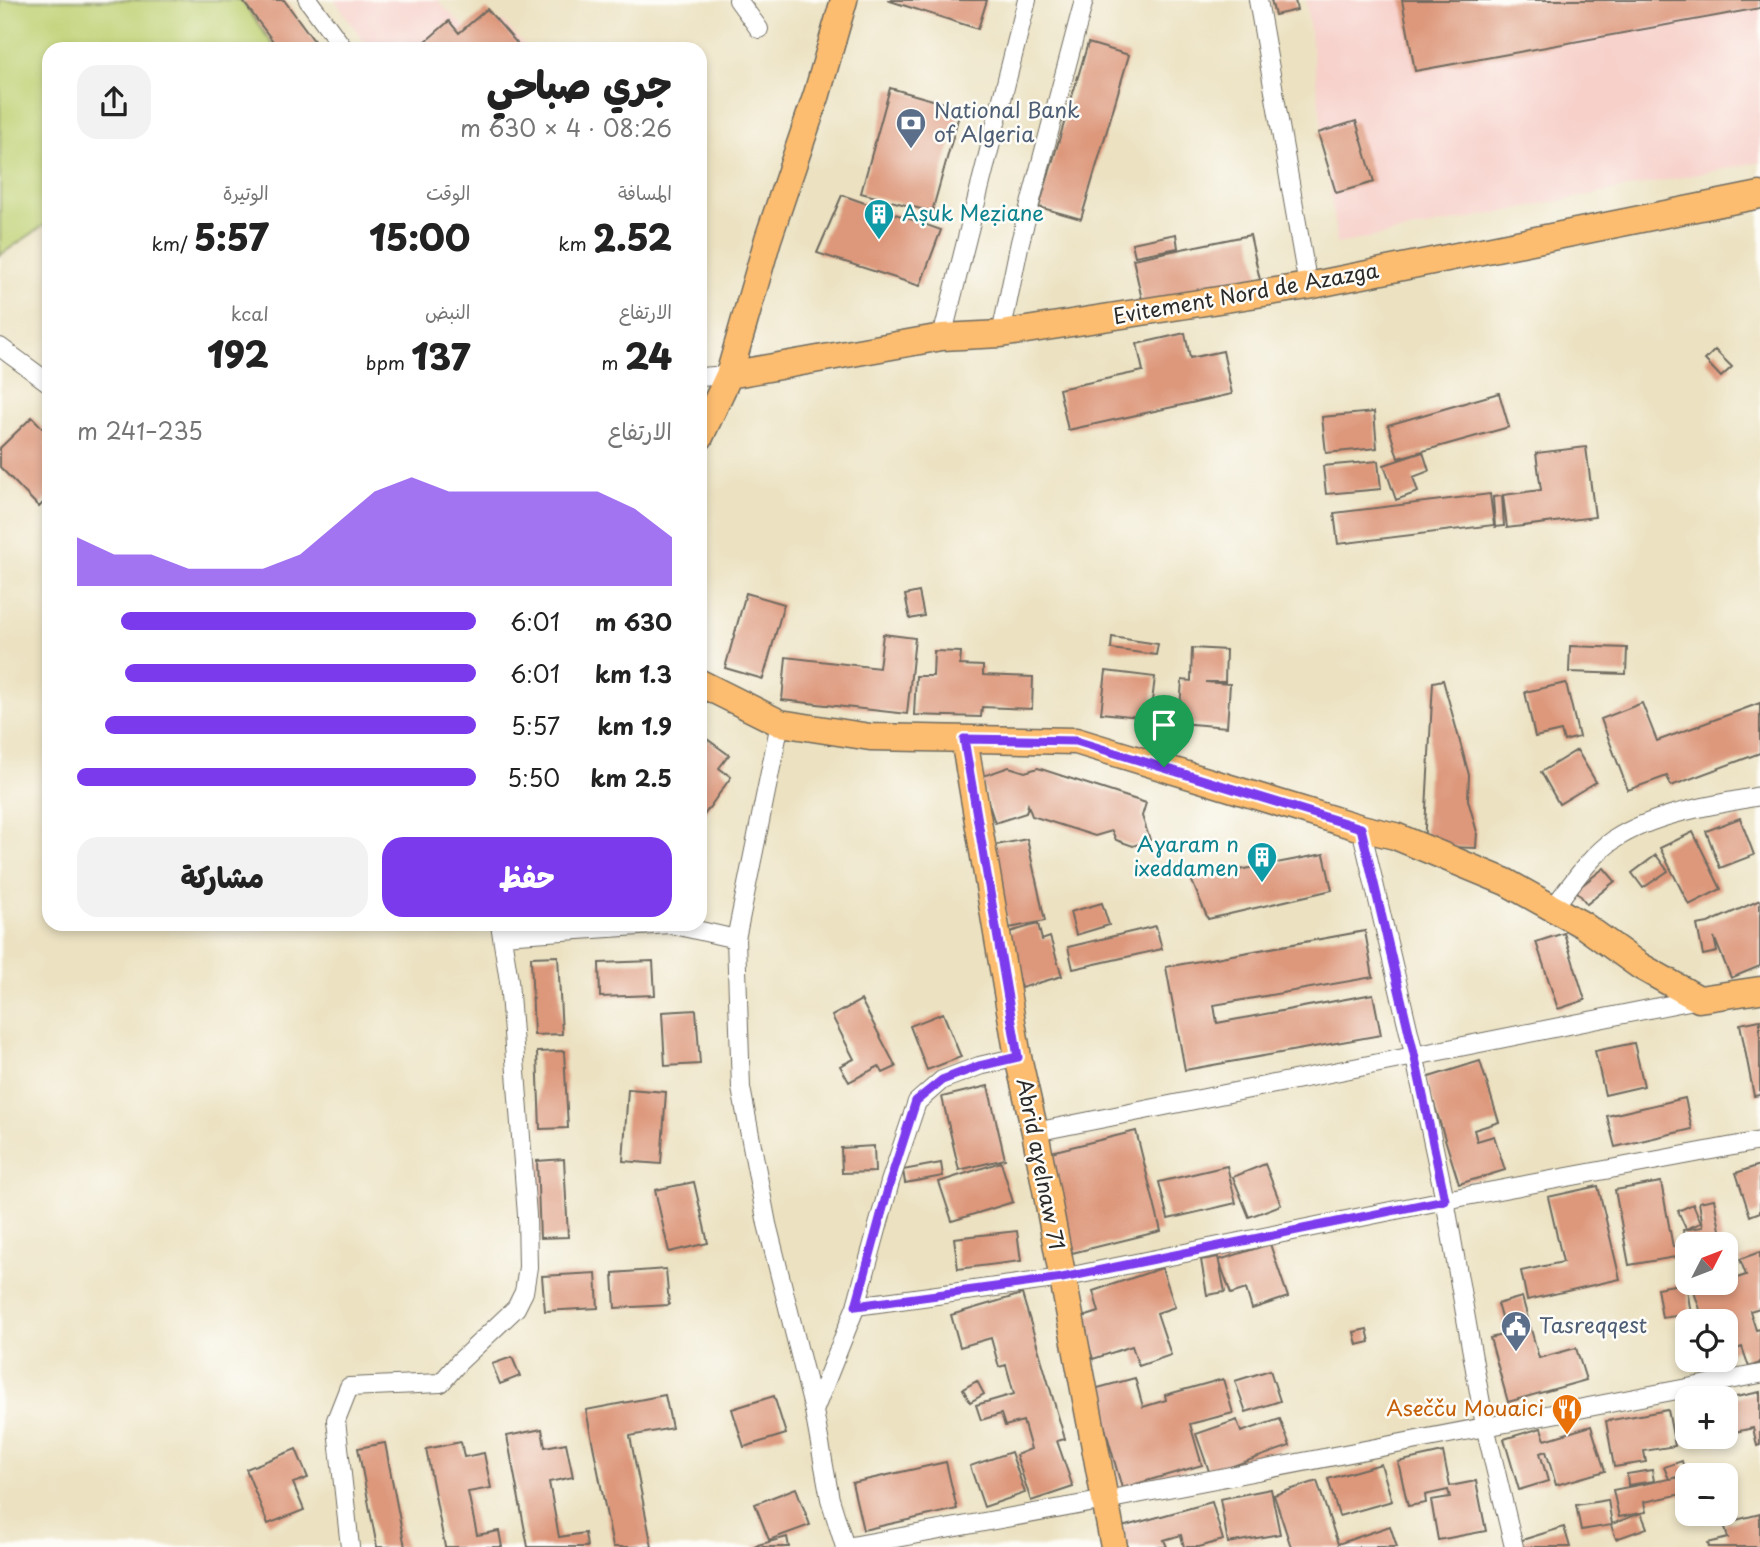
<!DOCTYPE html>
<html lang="ar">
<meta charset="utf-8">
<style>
:root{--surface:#fff;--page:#f2f2f2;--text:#222;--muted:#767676;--accent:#7c3aed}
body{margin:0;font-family:"Playpen Sans","Playpen Sans Arabic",sans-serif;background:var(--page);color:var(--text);direction:rtl;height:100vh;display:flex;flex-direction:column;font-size:26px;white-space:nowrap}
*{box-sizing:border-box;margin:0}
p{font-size:23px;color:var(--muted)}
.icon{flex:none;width:38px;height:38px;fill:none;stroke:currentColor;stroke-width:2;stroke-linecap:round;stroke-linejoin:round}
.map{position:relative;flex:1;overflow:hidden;direction:ltr}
.side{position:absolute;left:42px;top:42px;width:665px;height:889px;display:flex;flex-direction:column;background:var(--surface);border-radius:21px;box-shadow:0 4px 10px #0003;direction:rtl}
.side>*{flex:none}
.needle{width:46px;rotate:48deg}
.buttons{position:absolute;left:1675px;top:1232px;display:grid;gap:14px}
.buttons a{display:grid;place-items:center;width:63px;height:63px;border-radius:14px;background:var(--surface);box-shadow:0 4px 10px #0003;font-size:35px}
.pin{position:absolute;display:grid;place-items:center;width:60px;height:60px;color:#fff;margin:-72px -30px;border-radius:50% 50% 50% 0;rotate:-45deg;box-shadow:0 0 7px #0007}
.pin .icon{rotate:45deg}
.round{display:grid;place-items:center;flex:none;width:74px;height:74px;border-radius:21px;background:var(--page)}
.overview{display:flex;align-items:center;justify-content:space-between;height:119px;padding:0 35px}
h1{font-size:38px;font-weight:800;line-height:52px}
.figures{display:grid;grid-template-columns:repeat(3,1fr);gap:10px;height:119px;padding:7px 35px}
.figures div{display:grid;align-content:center}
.figures b{font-size:35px;font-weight:800}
.figures small{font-size:19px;font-weight:400}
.figures p{font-size:19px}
.chart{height:196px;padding:14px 35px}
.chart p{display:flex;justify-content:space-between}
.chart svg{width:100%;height:126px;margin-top:7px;fill:var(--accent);opacity:.7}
.cta{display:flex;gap:14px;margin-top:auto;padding:14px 35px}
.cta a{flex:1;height:80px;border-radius:21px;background:var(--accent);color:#fff;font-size:28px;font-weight:800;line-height:80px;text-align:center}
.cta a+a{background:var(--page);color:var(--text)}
ul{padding:0 35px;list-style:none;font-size:23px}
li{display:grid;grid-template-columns:112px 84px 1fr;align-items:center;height:52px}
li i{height:18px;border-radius:9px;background:var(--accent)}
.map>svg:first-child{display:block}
.built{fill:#f7d0ca}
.green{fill:#bfd175;stroke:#757e50;stroke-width:2}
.building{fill:#dd977a}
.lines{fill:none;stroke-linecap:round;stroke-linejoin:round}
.minor-casing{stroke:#6f6b60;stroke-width:20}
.primary-casing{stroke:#6f6b60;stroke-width:29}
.minor{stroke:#fff;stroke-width:18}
.primary{stroke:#fcbd6f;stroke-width:26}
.route-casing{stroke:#fff;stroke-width:14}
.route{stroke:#7c3aed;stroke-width:9}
.labels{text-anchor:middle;stroke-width:5;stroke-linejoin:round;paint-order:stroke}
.service-label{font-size:21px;fill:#4e5e75;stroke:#fdfcf7;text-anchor:start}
.culture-label{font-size:21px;fill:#0d838f;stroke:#fdfcf7;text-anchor:start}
.street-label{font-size:21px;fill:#2b2b2b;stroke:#fdfcf7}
.food-label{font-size:21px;fill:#c56008;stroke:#fdfcf7;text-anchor:end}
</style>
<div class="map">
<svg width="1760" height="1547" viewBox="0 0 1760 1547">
<rect width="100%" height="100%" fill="#fdfcf7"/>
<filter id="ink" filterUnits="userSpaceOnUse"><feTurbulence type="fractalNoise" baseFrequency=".0143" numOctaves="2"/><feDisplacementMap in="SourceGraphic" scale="14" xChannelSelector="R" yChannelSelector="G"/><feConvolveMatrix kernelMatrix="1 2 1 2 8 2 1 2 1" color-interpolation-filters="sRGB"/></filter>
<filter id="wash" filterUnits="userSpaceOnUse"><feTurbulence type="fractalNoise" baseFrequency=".00686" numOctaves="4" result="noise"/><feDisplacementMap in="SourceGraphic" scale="28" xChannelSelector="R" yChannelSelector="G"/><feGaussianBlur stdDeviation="1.57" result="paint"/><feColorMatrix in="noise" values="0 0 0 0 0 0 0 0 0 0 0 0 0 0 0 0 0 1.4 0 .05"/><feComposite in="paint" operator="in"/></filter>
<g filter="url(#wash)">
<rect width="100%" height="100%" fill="#ece2c2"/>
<!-- built -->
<path class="built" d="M335,0h102l40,40 26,-19 25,28h-159z
M1306,0h454v162l-423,82z"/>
<!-- green -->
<path class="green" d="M0,0h241l35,49h-227v173l-49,33z"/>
<g id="blocks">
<!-- building -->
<path class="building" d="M242,0h42l36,49h-41z
M887,0h100l-9,29z
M1271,0h24l2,10 -22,5z
M1402,0h358v8l-345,63z
M487,9l35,40h-89l-7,-8 23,-20 10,12z
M1088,43l41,12 -48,164 -42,-12z
M890,88l71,20 -29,104 -71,-19z
M1356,121l18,61 -38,11 -18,-60z
M842,195l99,35 -21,56 -103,-33z
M1176,234l2,14 -43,8 -3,-13z
M1250,235l10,45 -117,24 -10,-45z
M1185,333l5,25 33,-7 9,43 -164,36 -9,-41 84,-18 -6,-27z
M1715,350l17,17 -11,10 -16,-17z
M1499,393l10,34 -111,31 -10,-33z
M1374,412l3,36 -51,5 -4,-36z
M32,417l17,18v4l-4,5 4,4v49l-10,10 -39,-40v-19z
M1586,447l9,70 -88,11 -4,-33 38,-5 -5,-37z
M1423,452l6,19 -16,6 5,15 -22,8 -12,-35z
M1378,461l3,28 -55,5 -3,-28z
M1490,494l4,31 -156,19 -4,-31z
M1502,496l2,30 -9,1 -2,-30z
M919,592l5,24 -14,3 -5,-24z
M746,593l38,11 -21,75 -38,-11z
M883,634l32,4 -8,76 -125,-14 4,-43 93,11z
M1112,637l46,7 -2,11 -45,-6z
M1570,646l57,2 -1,26 -57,-2z
M1192,648l34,2 -1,32h-20l25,2 -3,43 -48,-4 3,-43 9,1z
M934,651l27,1 -1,13 23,1v9l50,2 -1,32 -50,-2 -1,10 -67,-2 2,-39h17z
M1106,671l49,6 -5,41 -49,-5z
M1443,680l26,95 -1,25 9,32 -1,16 -52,-2 9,-164z
M1566,683l13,54 -15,4 -3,-10 -26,6 -10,-45z
M1642,703l15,38 103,-38v50l-89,33 -4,-10 -39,14 -27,-71z
M700,734l29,21 -10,13 12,9 -29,41z
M1577,750l19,32 -37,22 -18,-32z
M1009,767l16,5 13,-4 108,35 -4,13 8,24 -17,6 -17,-6 -4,-9 -17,5 -63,-20 -4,-11 -2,8 -31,10 -15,-46z
M1740,818l14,37 -34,13 -14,-37z
M1693,832l28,57 -32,16 -29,-57z
M1027,839l18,82 -36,7 -18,-82z
M1324,854l8,36 -124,29 -17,-40z
M1656,855l12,16 -25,17 -11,-15z
M1604,868l11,13 -28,23 -11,-14z
M1760,900v66l-29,12 -17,-41 3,15 -14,3 -6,-30 11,-2z
M1102,903l7,22 -33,10 -6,-23z
M1038,924l4,16 8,-3 12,39 -41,12 -15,-55z
M1156,926l6,23 -89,20 -5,-22z
M1365,931l8,46 -159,28 3,18 156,-29 8,41 -196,35 -19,-103z
M1564,933l21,67 -27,9 -22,-67z
M558,956l4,78 -28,1 -3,-78z
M653,961l2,34 -55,2 -1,-34z
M861,1000l35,67 -13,6 -4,-7 -30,16 -9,-16 14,-7 -22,-43z
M696,1010l4,54 -35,2 -3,-54z
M943,1013l18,44 -34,13 -17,-44z
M1760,1020v75l-6,1 -14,-72z
M1634,1043l10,43 -39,9 -10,-44z
M564,1051l4,77 -28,1 -3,-77z
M1480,1061l19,61 -25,8 3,11 17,-5 11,34 -46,14 -33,-106z
M988,1086l17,73 -46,11 -17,-73z
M628,1089l38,3 -5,72 -38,-3z
M1685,1098l7,31 -77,18 -8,-31z
M1136,1131l25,100 -89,22 -25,-100z
M874,1146l1,26 -33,1 -1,-25z
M564,1159l4,78 -28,1 -3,-77z
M1001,1162l12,40 -61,19 -13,-39z
M941,1163l2,13 -38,7 -2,-13z
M1265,1164l16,41 -32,12 -16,-40z
M1760,1165v47l-10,4 -14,-43z
M1227,1166l9,37 -68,16 -9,-37z
M694,1182l14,61 -39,9 -14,-62z
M1661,1182l12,65 14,-3v11l-58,10 -14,-75z
M1598,1186l22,93 -93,21 -6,-29 42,-9 -15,-65z
M1714,1199l8,41 -37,4 -2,-14 20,-3 -4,-25z
M1693,1204l8,19 -15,6 -8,-18z
M1017,1231l4,30 -63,8 -4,-31z
M1270,1244l18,53 -36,12 -6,-20 -15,5 -12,-34z
M1760,1252v56l-10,3 6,19 4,-1v34l-11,4 -7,-20 -16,6v-32h-22l-10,-29 52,-17 -6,-16z
M1218,1257l7,35 -18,3 -6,-35z
M1162,1268l13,39 -18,6 14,42 -32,11 -7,-20 -39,13 -13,-41 19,-6 -6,-21z
M666,1269l3,36 -54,3 -2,-35z
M596,1273l2,35 -53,3 -3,-35z
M1686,1283l5,31 -29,4 -5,-30z
M1022,1294l43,145 -8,2 16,46 -42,14 -15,-46 15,-6 -8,-28 -18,5 -4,-12 -20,6 -5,-15 38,-11 -8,-29 -7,2 -8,-29 -31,9 -9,-32z
M1522,1297l17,61 37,-10 10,32 -78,22 -18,-64 16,-4 -9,-30z
M1367,1329l3,13 -13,3 -3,-13z
M512,1357l8,19 -20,8 -8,-20z
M1270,1370l10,31 -34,11 -11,-31z
M1135,1378l8,29 23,-7 -1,-5 58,-16 10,34 -43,11 12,41 -80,23 -28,-99z
M977,1381l7,13 -14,8 -7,-13z
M1760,1392v53l-3,1 -4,-18 -27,6v-35z
M665,1395l7,33 -42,8 22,111h-39l-27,-137z
M774,1396l12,38 -42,13 -12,-38z
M1668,1410l7,36 -31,5 2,11 -32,5 -8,-46z
M1280,1419l10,27 -80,28 -14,-40 41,-14 4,12z
M1591,1426l14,45 -49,14 -10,-34 -6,2 8,28 -29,9 -15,-51 37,-11 4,12z
M542,1429l3,18 21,-4 7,34 -24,5 10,55 26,-4 2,14h-59l-21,-111z
M461,1442l3,15 20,-4 7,35 -23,4 9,43 22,-4 3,16h-57l-19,-98z
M385,1443l20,104h-28l-19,-99z
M296,1449l12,29 -15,5 11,27 -36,14 -22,-55z
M1011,1452l14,41 -41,14 -14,-41z
M1443,1452l7,34 26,-5 10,50 -48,9 -7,-40 19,-3 -2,-7 -23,5 1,8 -18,3 -10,-44z
M1682,1461l4,13 -16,5 16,-3 1,17 -43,9 2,10 -27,5 -6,-27 56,-11 -5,-12z
M946,1462l11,47 -94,21 -11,-47z
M1381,1464l11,37 -53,15 -11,-37z
M1652,1470l2,11 -26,4 -1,-11z
M1317,1481l21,63 52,-18 7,21h-106l-17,-52z
M796,1488l14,37 -41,15 -14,-36z
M1271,1489l9,45 -52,9 -8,-44z
M1608,1500l4,24 29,-11 6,15 -31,11 -5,-14 -30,5 -5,-25z
M1212,1502l11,38 -24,7h-15l-3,-12 -17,5 3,7h-39l-6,-20z
M1760,1514v33h-51l-1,-4 20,-5 -4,-15z
M1564,1527l6,20h-49l-2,-6z
M787,1537l2,10h-34l-1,-1z"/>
</g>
</g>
<g filter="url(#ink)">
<use href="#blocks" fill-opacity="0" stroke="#6f6b60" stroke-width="2"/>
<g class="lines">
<!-- minor casing -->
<g class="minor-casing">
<path id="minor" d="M308,0l36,49
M738,0l21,29
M1258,0l50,286
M1001,334l19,-92 64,-242
M942,337l85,-337
M0,347l49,36
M700,377l29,-2
M780,723l-44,216 5,149 26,136 47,187 16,88 15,48
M1361,828l54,230 30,142 40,226 29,121
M1553,908c18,-23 37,-52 62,-69 40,-26 98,-34 145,-43
M502,935l168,-11 66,15
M1035,1132l664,-133
M856,1306l206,-28 383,-78 315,-59
M814,1411l42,-105 34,-124 27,-80 25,-22 37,-14 39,-9
M350,1547l-14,-127 13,-33 92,-4 18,-21 57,-54 8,-16 4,-25 -1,-52 -18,-234 -9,-57
M846,1547l260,-47 654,-126"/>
</g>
<!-- primary casing -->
<g class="primary-casing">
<path id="primary" d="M729,375l213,-38 59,-3 307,-48 452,-91
M700,437l29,-62 39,-136 49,-145 27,-94
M700,683l80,40 90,14 206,4 285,87 34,8 111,46 77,43 57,41 59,33 61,-9
M964,739l54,318 17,75 79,415"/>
</g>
<!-- minor -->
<use href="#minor" class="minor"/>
<!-- primary -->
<use href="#primary" class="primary"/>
</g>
</g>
<g class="lines" filter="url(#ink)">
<!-- route casing -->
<g class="route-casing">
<path id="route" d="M964,739l112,2 285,87 54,230 30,142 -383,78 -206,28 34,-124 26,-81 26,-21 37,-14 39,-9z"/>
</g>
<!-- route -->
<use href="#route" class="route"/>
</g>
<!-- icons -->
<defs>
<g id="bank-pin" transform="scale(1.575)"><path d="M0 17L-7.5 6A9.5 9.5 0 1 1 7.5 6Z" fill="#5c6f8a" stroke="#fdfcf7"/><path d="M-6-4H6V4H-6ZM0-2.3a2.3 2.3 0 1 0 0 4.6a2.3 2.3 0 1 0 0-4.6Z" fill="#fff"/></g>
<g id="building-pin" transform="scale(1.575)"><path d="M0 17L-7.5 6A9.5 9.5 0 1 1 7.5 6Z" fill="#0f9aa8" stroke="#fdfcf7"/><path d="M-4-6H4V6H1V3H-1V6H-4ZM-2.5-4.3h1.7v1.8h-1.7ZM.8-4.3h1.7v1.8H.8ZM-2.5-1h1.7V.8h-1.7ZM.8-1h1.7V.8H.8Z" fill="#fff"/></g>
<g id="civic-pin" transform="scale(1.575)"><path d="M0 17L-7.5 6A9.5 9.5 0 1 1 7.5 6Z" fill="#5c6f8a" stroke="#fdfcf7"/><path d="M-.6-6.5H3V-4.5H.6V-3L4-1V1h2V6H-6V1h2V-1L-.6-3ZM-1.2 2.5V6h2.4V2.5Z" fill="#fff"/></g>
<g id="restaurant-pin" transform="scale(1.575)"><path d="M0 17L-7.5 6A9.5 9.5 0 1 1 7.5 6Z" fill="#e8710a" stroke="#fdfcf7"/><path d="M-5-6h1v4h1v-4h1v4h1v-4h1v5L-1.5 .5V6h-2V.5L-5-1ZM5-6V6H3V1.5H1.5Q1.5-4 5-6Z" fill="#fff"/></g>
</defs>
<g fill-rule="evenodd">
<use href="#bank-pin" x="911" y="123"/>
<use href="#building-pin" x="879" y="214"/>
<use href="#building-pin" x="1262" y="857"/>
<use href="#civic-pin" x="1516" y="1326"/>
<use href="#restaurant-pin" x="1567" y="1409"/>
</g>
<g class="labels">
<!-- service labels -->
<g class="service-label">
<text x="934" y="118">National Bank<tspan x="934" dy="24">of Algeria</tspan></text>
<text x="1539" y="1333">Tasreqqest</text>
</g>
<!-- culture labels -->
<g class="culture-label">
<text x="902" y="221">Aṣuk Meẓiane</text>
<text x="1239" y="852" text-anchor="end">Aɣaram n<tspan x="1239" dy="24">ixeddamen</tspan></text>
</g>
<!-- street labels -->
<g class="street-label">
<text transform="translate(1246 294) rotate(-10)" y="7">Evitement Nord de Azazga</text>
<text transform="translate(1040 1164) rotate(79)" y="7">Abrid aɣelnaw 71</text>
</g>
<!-- food labels -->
<g class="food-label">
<text x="1544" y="1416">Asečču Mouaici</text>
</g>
</g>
</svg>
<div class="buttons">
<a><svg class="needle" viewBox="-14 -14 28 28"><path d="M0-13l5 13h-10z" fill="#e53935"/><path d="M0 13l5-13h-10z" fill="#767676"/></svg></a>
<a><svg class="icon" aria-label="locate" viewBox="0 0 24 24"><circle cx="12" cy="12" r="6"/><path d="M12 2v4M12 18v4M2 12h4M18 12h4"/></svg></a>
<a>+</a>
<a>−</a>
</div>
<div class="pin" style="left:1164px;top:767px;background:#1e9e55"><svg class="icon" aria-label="arrive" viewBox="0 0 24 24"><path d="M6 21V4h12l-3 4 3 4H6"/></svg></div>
<section class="side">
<div class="overview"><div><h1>جري صباحي</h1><p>08:26 · 4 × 630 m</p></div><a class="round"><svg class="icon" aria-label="share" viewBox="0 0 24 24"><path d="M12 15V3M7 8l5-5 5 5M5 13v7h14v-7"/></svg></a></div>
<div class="figures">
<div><p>المسافة</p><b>2.52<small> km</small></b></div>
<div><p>الوقت</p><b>15:00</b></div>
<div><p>الوتيرة</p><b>5:57<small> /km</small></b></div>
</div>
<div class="figures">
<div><p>الارتفاع</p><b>24<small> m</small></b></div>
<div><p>النبض</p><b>137<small> bpm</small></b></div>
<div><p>kcal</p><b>192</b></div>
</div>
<div class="chart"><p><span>الارتفاع</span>235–241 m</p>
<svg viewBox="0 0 160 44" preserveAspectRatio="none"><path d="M0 44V27L10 33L20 33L30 38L40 38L50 38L60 33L70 22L80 11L90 6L100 11L110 11L120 11L130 11L140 11L150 17L160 27V44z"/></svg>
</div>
<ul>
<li><b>630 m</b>6:01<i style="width:89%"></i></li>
<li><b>1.3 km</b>6:01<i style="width:88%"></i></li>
<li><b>1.9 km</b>5:57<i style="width:93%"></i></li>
<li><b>2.5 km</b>5:50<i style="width:100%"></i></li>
</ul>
<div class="cta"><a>حفظ</a><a>مشاركة</a></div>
</section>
</div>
